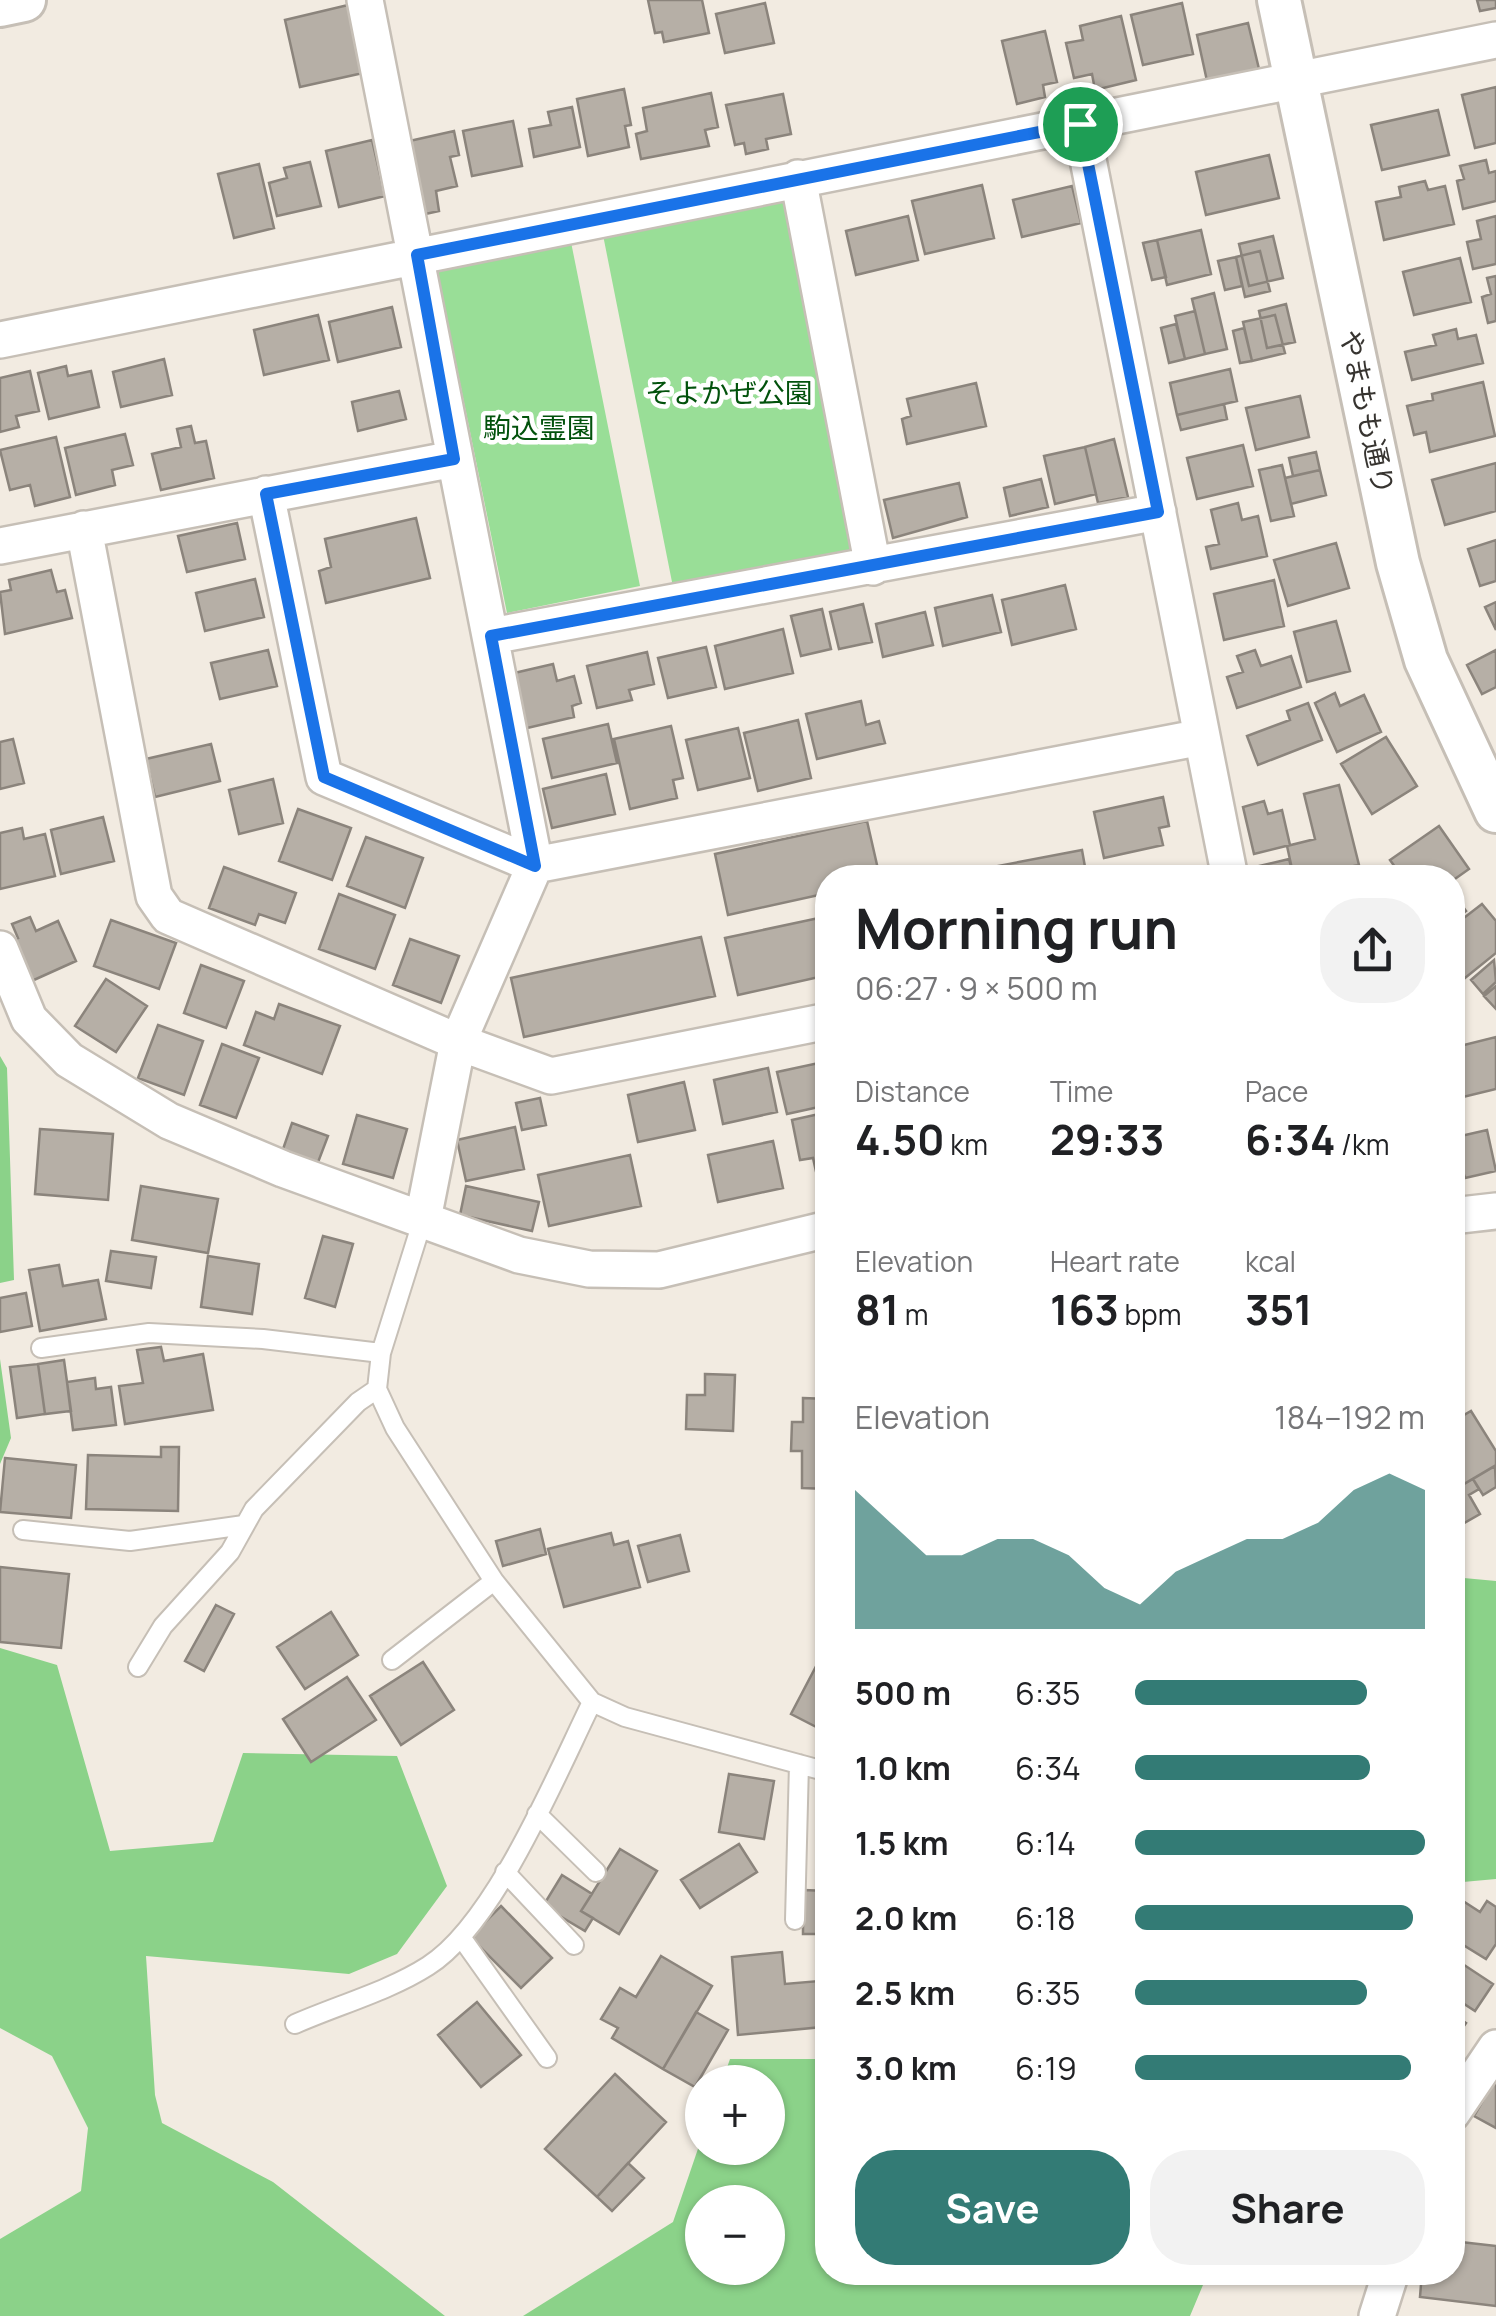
<!DOCTYPE html>
<meta charset="utf-8">
<style>
:root{--surface:#fff;--page:#f2f2f2;--text:#202124;--muted:#757577;--accent:#337b75}
body{margin:0;font-family:Manrope,"Noto Sans JP",sans-serif;background:var(--page);color:var(--text);height:100vh;display:flex;flex-direction:column;font-size:38px;white-space:nowrap}
*{box-sizing:border-box;margin:0}
p{font-size:32px;color:var(--muted)}
.icon{flex:none;width:55px;height:55px;fill:none;stroke:currentColor;stroke-width:2;stroke-linecap:round;stroke-linejoin:round}
.map{position:relative;flex:1;overflow:hidden}
.drawer{position:absolute;left:815px;top:865px;width:650px;height:1420px;display:flex;flex-direction:column;background:var(--surface);border-radius:40px;box-shadow:0 2px 8px #0004}
.drawer>*{flex:none}
.tools{position:absolute;left:685px;top:2065px;display:grid;gap:20px}
.tools a{display:grid;place-items:center;width:100px;height:100px;border-radius:50%;background:var(--surface);box-shadow:0 2px 8px #0004;font-size:50px}
.pin{position:absolute;display:grid;place-items:center;width:85px;height:85px;color:#fff;margin:-42px;border:5px solid #fff;border-radius:50%;box-shadow:0 2px 10px #0007}
.round{display:grid;place-items:center;flex:none;width:105px;height:105px;border-radius:40px;background:var(--page)}
.overview{display:flex;align-items:center;justify-content:space-between;height:170px;padding:0 40px}
h1{font-size:55px;font-weight:700;line-height:75px}
.stats{display:grid;grid-template-columns:repeat(3,1fr);gap:15px;height:170px;padding:10px 40px}
.stats div{display:grid;align-content:center}
.stats b{font-size:42px;font-weight:700}
.stats small{font-size:28px;font-weight:400}
.stats p{font-size:28px}
.chart{height:280px;padding:20px 40px}
.chart p{display:flex;justify-content:space-between}
.chart svg{width:100%;height:180px;margin-top:10px;fill:var(--accent);opacity:.7}
.cta{display:flex;gap:20px;margin-top:auto;padding:20px 40px}
.cta a{flex:1;height:115px;border-radius:40px;background:var(--accent);color:#fff;font-size:40px;font-weight:700;line-height:115px;text-align:center}
.cta a+a{background:var(--page);color:var(--text)}
ul{padding:0 40px;list-style:none;font-size:32px}
li{display:grid;grid-template-columns:160px 120px 1fr;align-items:center;height:75px}
li i{height:25px;border-radius:12px;background:var(--accent)}
.map>svg:first-child{display:block}
.green{fill:#99de97}
.forest{fill:#8bd289;fill-rule:evenodd}
.building{fill:#b6afa6;stroke:#8b847c;stroke-width:2.5}
.lines{fill:none;stroke-linecap:round;stroke-linejoin:round}
.service-casing{stroke:#c6bfb6;stroke-width:22}
.minor-casing{stroke:#c6bfb6;stroke-width:40}
.tertiary-casing{stroke:#c6bfb6;stroke-width:48}
.service{stroke:#fff;stroke-width:18}
.minor{stroke:#fff;stroke-width:35}
.tertiary{stroke:#fff;stroke-width:42}
.route-casing{stroke:#fff;stroke-width:20}
.route{stroke:#1a73e8;stroke-width:12}
.labels{text-anchor:middle;stroke-width:9;stroke-linejoin:round;paint-order:stroke}
.park-label{font-size:28px;fill:#02520c;stroke:#fff}
.street-label{font-size:28px;fill:#373430;stroke:#fff}
</style>
<div class="map">
<svg width="1496" height="2316" viewBox="0 0 1496 2316">
<rect width="100%" height="100%" fill="#f2ebe1"/>
<!-- green -->
<path class="green" d="M784,199l70,352 -181,36 -70,-352z
M571,242l69,344 -133,27 -70,-343z"/>
<!-- forest -->
<path class="forest" d="M0,1056l7,12 7,212 -14,3z
M0,1359l11,79 -11,26z
M1453,1577l43,4v298l-33,3 -10,10z
M0,1648l57,17 53,186 103,-9 30,-89 154,3 50,130 -50,68 -48,20 -203,-18 9,139 7,28 111,59 172,134h-445v-77l81,-48 7,-63 -36,-72 -52,-28z
M730,2059h97l1,213 380,1 -18,43h-667l150,-94 29,-85v11h66v-66h-46zM702,2202h66v66h-66z"/>
<!-- building -->
<path class="building" d="M648,0h54l7,33 -45,9 -2,-10 -7,1z
M1477,0h19v8l-16,3z
M765,3l9,40 -49,10 -9,-39z
M1182,3l11,51 -50,11 -12,-50z
M348,5l15,68 -63,14 -15,-67z
M1121,16l15,64 -41,10 -3,-16 -18,4 -8,-35 17,-3 -3,-14z
M1248,23l11,46 -52,12 -10,-46z
M1045,31l12,51 -14,3 2,12 -28,7 -15,-63z
M1496,87v56l-21,5 -13,-53z
M624,89l7,36 -6,1 4,21 -41,9 -11,-57z
M711,93l7,34 -13,3 4,16 -68,13 -5,-25 11,-3 -4,-23z
M783,94l8,40 -25,5 2,10 -22,5 -2,-11 -9,2 -9,-40z
M572,107l8,40 -46,10 -5,-28 22,-4 -3,-13z
M1438,110l11,45 -67,15 -11,-45z
M513,121l9,45 -50,10 -9,-45z
M454,131l5,24 -9,2 7,29 -21,5 3,20 -27,6 -7,-75z
M372,140l13,56 -46,11 -13,-56z
M1269,155l10,43 -73,17 -10,-43z
M1486,160l3,13 7,-2v30l-33,8 -6,-28 7,-2 -4,-13z
M310,162l11,44 -44,10 -8,-33 18,-5 -3,-10z
M259,164l15,64 -40,10 -16,-64z
M1425,181l3,9 17,-4 9,38 -70,16 -8,-38 25,-5 -2,-10z
M982,185l12,53 -69,16 -13,-53z
M1072,186l9,37 -59,14 -9,-37z
M908,216l10,44 -62,15 -10,-44z
M1496,216v48l-23,5 -6,-27 14,-3 -4,-18z
M1201,230l10,44 -44,11 -10,-45z
M1273,236l10,42 -34,8 -10,-42z
M1157,240l9,37 -14,3 -9,-37z
M1260,251l10,40 -25,6 -9,-40z
M1236,257l6,29 -17,4 -7,-29z
M1460,258l11,44 -57,13 -11,-43z
M1496,276v45l-8,2 -6,-26 9,-3 -4,-16z
M1214,293l13,56 -22,5 -13,-55z
M1286,304l9,38 -28,6 -8,-37z
M392,307l9,40 -63,15 -9,-40z
M1195,311l10,43 -20,5 -10,-43z
M318,315l11,45 -65,15 -10,-45z
M1275,315l10,38 -33,8 -9,-39z
M1176,324l9,35 -16,4 -8,-35z
M1244,328l8,33 -12,2 -7,-32z
M1456,329l2,10 18,-4 7,28 -71,17 -7,-28 31,-7 -3,-10z
M164,359l8,36 -51,12 -8,-35z
M66,366l2,10 23,-5 8,36 -50,12 -11,-46z
M1230,369l7,32 -60,14 -7,-32z
M30,371l9,40 -23,5 3,11 -19,5v-54z
M1483,382l12,54 -65,16 -4,-20 -12,3 -7,-29 26,-6 -1,-6z
M976,383l10,43 -79,18 -5,-25 9,-3 -4,-17z
M399,391l7,28 -48,12 -6,-29z
M1300,396l9,41 -53,13 -10,-42z
M1224,404l3,15 -46,11 -4,-15z
M191,426l4,17 11,-2 8,37 -53,12 -9,-36 29,-7 -4,-18z
M125,434l8,31 -21,5 3,15 -39,10 -11,-47z
M56,437l14,60 -35,9 -5,-21 -20,5 -10,-40z
M1114,439l14,58 -30,6 -13,-56z
M1243,445l10,41 -56,13 -10,-41z
M1085,447l11,47 -41,10 -11,-48z
M1316,452l4,18 -27,6 -4,-18z
M1496,463v48l-51,14 -13,-45z
M1282,465l12,51 -23,5 -12,-51z
M1320,470l6,25 -35,9 -6,-26z
M1041,479l7,28 -38,9 -6,-28z
M959,483l8,34 -74,21 -9,-38z
M1238,503l4,17 16,-4 9,40 -56,13 -5,-22 13,-3 -8,-34z
M416,518l14,60 -104,25 -7,-32 12,-4 -6,-28z
M237,523l8,36 -58,13 -9,-36z
M1496,540v41l-16,5 -12,-37z
M1336,543l13,45 -61,18 -14,-46z
M51,570l6,22 8,-2 7,28 -67,16 -5,-42 11,-2 -2,-10z
M255,579l9,38 -59,14 -9,-38z
M1274,580l10,46 -60,14 -10,-46z
M1065,585l11,44 -64,16 -10,-45z
M992,595l9,37 -58,14 -8,-38z
M1496,602v28l-11,-23z
M863,604l9,38 -33,7 -9,-37z
M822,609l9,40 -30,7 -10,-40z
M925,612l8,33 -50,12 -7,-33z
M1336,621l14,50 -43,11 -13,-50z
M783,629l10,44 -68,16 -10,-43z
M706,647l10,40 -48,11 -10,-40z
M268,650l9,36 -57,13 -9,-36z
M1255,650l6,16 30,-10 10,31 -64,21 -10,-31 16,-5 -6,-16z
M1496,650v37l-14,7 -15,-29z
M647,652l7,32 -25,6 3,10 -35,8 -10,-42z
M553,664l4,17 17,-5 7,27 -9,3 2,11 -51,12 -13,-55z
M1335,693l5,13 24,-11 17,37 -44,20 -22,-49z
M861,701l5,24 13,-4 6,22 -68,16 -11,-45z
M1308,703l14,37 -64,25 -11,-29 43,-16 -3,-9z
M798,720l13,58 -53,13 -14,-58z
M608,724l9,39 -65,15 -9,-39z
M671,726l12,52 -10,2 4,18 -47,11 -16,-70z
M738,728l12,50 -52,12 -12,-50z
M1386,737l31,49 -45,28 -31,-50z
M13,739l11,44 -24,6v-47z
M211,744l9,37 -65,16 -9,-38z
M606,774l9,40 -63,14 -9,-39z
M273,779l10,44 -44,11 -10,-44z
M1339,785l20,80 -65,13 -7,-32 28,-7 -11,-45z
M1163,797l6,29 -10,2 4,17 -59,13 -10,-46z
M1264,801l4,13 14,-4 8,35 -36,9 -11,-47z
M298,809l53,19 -19,52 -53,-19z
M103,817l11,44 -53,13 -10,-44z
M867,821l13,57h-52v15l-100,22 -13,-61z
M1439,826l30,43 -17,12 -49,-3 -13,-18z
M22,828l2,11 21,-5 10,42 -55,13v-56z
M366,837l57,21 -18,50 -58,-22z
M1082,850l5,28h-152z
M1289,859l5,19h-40l-3,-10z
M224,867l72,26 -11,30 -26,-9 -4,11 -46,-17z
M1452,892l14,19 -14,10z
M339,894l56,21 -20,54 -56,-20z
M1482,904l14,17v32l-31,25 -13,-16v-35z
M828,916v59l-90,20 -13,-57z
M30,917l6,14 22,-10 18,40 -51,23 -18,-41 11,-5 -6,-14z
M111,920l65,23 -17,46 -65,-23z
M701,937l14,59 -191,41 -13,-59z
M410,939l49,17 -18,47 -48,-18z
M1494,960l2,22 -13,12 -12,-14z
M201,965l43,16 -18,47 -42,-15z
M106,979l41,27 -31,46 -41,-26z
M1496,986v23l-12,-13z
M279,1004l61,22 -18,48 -78,-29 12,-33 18,7z
M158,1025l45,16 -19,54 -46,-17z
M1496,1037v52l-33,8 -3,-14 -8,2v-37z
M222,1044l37,14 -23,60 -36,-13z
M828,1061v44l-41,9 -10,-42z
M768,1068l9,44 -54,12 -9,-44z
M684,1082l11,48 -57,12 -10,-47z
M540,1098l6,27 -24,5 -6,-27z
M828,1112v71l-9,2 -6,-27 -13,2 -8,-40z
M357,1115l50,14 -14,49 -50,-14z
M292,1123l36,13 -11,29 -35,-13z
M515,1127l9,42 -58,12 -9,-41z
M40,1129l73,5 -5,66 -73,-6z
M1487,1130l9,41 -31,7 -3,-10 -10,2v-32z
M773,1141l10,47 -65,14 -10,-47z
M630,1155l11,51 -92,20 -11,-51z
M141,1186l77,13 -10,54 -76,-13z
M466,1186l73,16 -7,29 -72,-16z
M323,1236l30,8 -18,63 -30,-9z
M111,1251l45,6 -5,31 -45,-7z
M208,1256l51,8 -7,50 -51,-7z
M59,1265l4,21 35,-6 8,39 -66,12 -11,-61z
M26,1293l6,33 -32,6v-34z
M161,1347l3,14 39,-7 10,56 -88,14 -6,-38 24,-3 -6,-33z
M64,1360l7,51 -26,3 -7,-50z
M38,1364l7,50 -28,4 -7,-51z
M705,1374l30,1 -2,56 -47,-2 1,-34h18z
M95,1378l1,11 15,-2 5,38 -43,5 -6,-48z
M803,1398l25,1v90l-26,-1v-37h-11l1,-29h11z
M1471,1411l25,40v14l-44,26v-69z
M161,1447h18l-1,64 -92,-2 2,-54 73,2z
M5,1458l71,7 -5,53 -71,-6z
M1495,1466l1,21 -13,8 -10,-16z
M1473,1479l6,10 -10,6 11,19 -28,16v-39z
M540,1529l6,25 -43,12 -7,-25z
M611,1533l3,12 14,-4 12,46 -76,20 -16,-58z
M680,1535l9,36 -41,11 -10,-36z
M0,1567l69,7 -8,74 -61,-6z
M216,1605l18,9 -30,57 -19,-10z
M331,1612l27,43 -53,34 -28,-42z
M822,1655l6,3v75l-37,-19z
M423,1662l31,48 -53,35 -31,-49z
M347,1677l29,43 -65,42 -28,-43z
M729,1774l45,7 -10,58 -45,-7z
M739,1844l18,28 -57,36 -19,-28z
M620,1849l37,22 -38,63 -38,-23z
M562,1875l30,19 -11,17 12,7 -8,13 -42,-25z
M803,1890l25,1v43h-25z
M1463,1901l17,11 7,-11 9,6v37l-10,15 -34,-21v-22z
M501,1906l51,52 -31,30 -51,-51z
M782,1952l3,32 34,-3 3,46 -84,8 -6,-78z
M661,1956l51,30 -49,83 -51,-31 6,-10 -17,-9 19,-31 16,9z
M1452,1957l41,27 -18,27 -23,-15z
M823,1990h5v50z
M477,2002l44,53 -40,32 -43,-52z
M696,2012l32,18 -33,57 -32,-18z
M1452,2013l14,10 -14,20z
M615,2074l51,48 -69,75 -52,-48z
M1496,2078v50l-22,-12z
M628,2163l16,15 -32,33 -15,-14z
M1452,2241l44,5v60l-76,-9 2,-25h30z"/>
<g class="lines">
<!-- service casing -->
<g class="service-casing">
<path id="service" d="M423,1219l-42,134 -4,36 18,39 99,153 98,121 33,15 203,55
M41,1348l108,-15 114,6 118,14
M23,1530l107,11 114,-16
M392,1660l102,-79
M138,1667l25,-41 67,-74 24,-43 104,-107 19,-13
M537,1814l59,58
M505,1872l69,73
M795,1920l4,-156
M461,1937l86,121
M295,2024c43,-19 94,-33 133,-58 67,-42 129,-193 164,-264"/>
</g>
<!-- minor casing -->
<g class="minor-casing">
<path id="minor" d="M365,0l170,865 -77,177 -35,177
M1081,124l149,754
M798,178l75,389
M0,340l1496,-300
M266,494l58,283 211,88 667,-128
M84,529l70,367 14,20 290,126 93,34 277,-55
M0,546l454,-87
M491,636l667,-124
M0,949l29,70 40,41 100,61 114,48 236,86 70,14 70,1 169,-41
M1452,1216l44,-5
M1452,2113l44,-65
M1377,2316l14,-44"/>
</g>
<!-- tertiary casing -->
<g class="tertiary-casing">
<path id="tertiary" d="M1279,0l119,563 28,97 70,151
M0,5l24,-5"/>
</g>
<!-- service -->
<use href="#service" class="service"/>
<!-- minor -->
<use href="#minor" class="minor"/>
<!-- tertiary -->
<use href="#tertiary" class="tertiary"/>
</g>
<g class="lines">
<!-- route casing -->
<g class="route-casing">
<path id="route" d="M1080,124l78,388 -667,124 44,230 -211,-89 -58,-283 188,-35 -37,-204z"/>
</g>
<!-- route -->
<use href="#route" class="route"/>
</g>
<g class="labels">
<!-- park labels -->
<g class="park-label">
<text x="729" y="403">そよかぜ公園</text>
<text x="539" y="438">駒込霊園</text>
</g>
<!-- street labels -->
<g class="street-label">
<text transform="translate(1367 412) rotate(78)" y="10">やまもも通り</text>
</g>
</g>
</svg>
<div class="tools">
<a>+</a>
<a>−</a>
</div>
<div class="pin" style="left:1080px;top:124px;background:#1e9e55"><svg class="icon" aria-label="arrive" viewBox="0 0 24 24"><path d="M6 21V4h12l-3 4 3 4H6"/></svg></div>
<section class="drawer">
<div class="overview"><div><h1>Morning run</h1><p>06:27 · 9 × 500 m</p></div><a class="round"><svg class="icon" aria-label="share" viewBox="0 0 24 24"><path d="M12 15V3M7 8l5-5 5 5M5 13v7h14v-7"/></svg></a></div>
<div class="stats">
<div><p>Distance</p><b>4.50<small> km</small></b></div>
<div><p>Time</p><b>29:33</b></div>
<div><p>Pace</p><b>6:34<small> /km</small></b></div>
</div>
<div class="stats">
<div><p>Elevation</p><b>81<small> m</small></b></div>
<div><p>Heart rate</p><b>163<small> bpm</small></b></div>
<div><p>kcal</p><b>351</b></div>
</div>
<div class="chart"><p><span>Elevation</span>184–192 m</p>
<svg viewBox="0 0 160 44" preserveAspectRatio="none"><path d="M0 44V10L10 18L20 26L30 26L40 22L50 22L60 26L70 34L80 38L90 30L100 26L110 22L120 22L130 18L140 10L150 6L160 10V44z"/></svg>
</div>
<ul>
<li><b>500 m</b>6:35<i style="width:80%"></i></li>
<li><b>1.0 km</b>6:34<i style="width:81%"></i></li>
<li><b>1.5 km</b>6:14<i style="width:100%"></i></li>
<li><b>2.0 km</b>6:18<i style="width:96%"></i></li>
<li><b>2.5 km</b>6:35<i style="width:80%"></i></li>
<li><b>3.0 km</b>6:19<i style="width:95%"></i></li>
</ul>
<div class="cta"><a>Save</a><a>Share</a></div>
</section>
</div>
